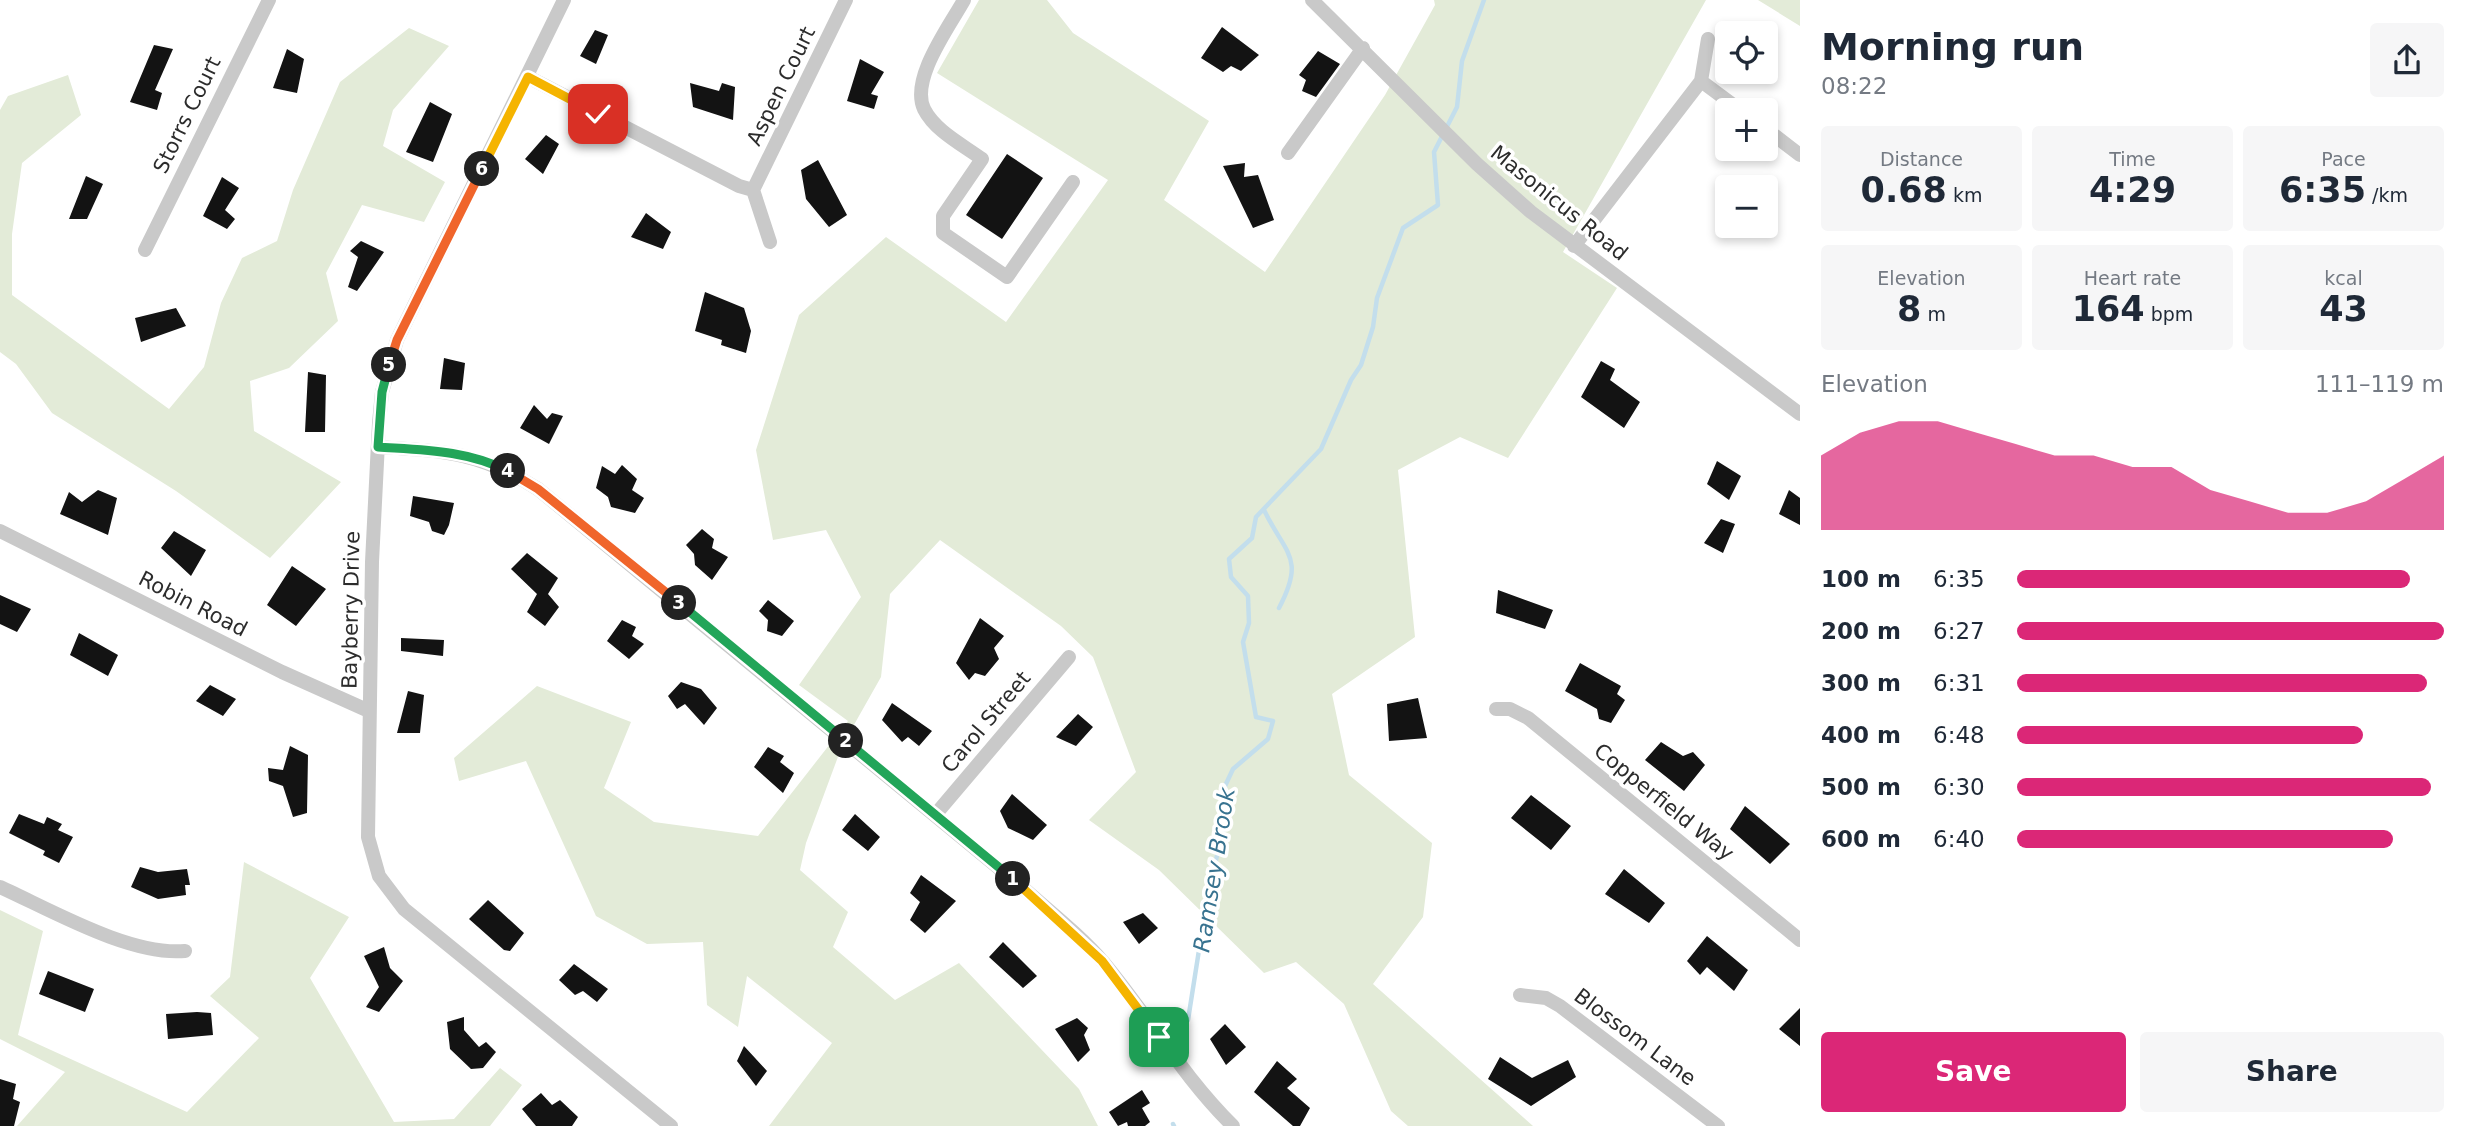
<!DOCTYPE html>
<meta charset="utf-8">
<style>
:root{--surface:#fff;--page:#f6f6f7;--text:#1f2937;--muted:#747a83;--accent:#db2777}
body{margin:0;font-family:"DejaVu Sans",sans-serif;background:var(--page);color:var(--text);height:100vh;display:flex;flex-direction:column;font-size:26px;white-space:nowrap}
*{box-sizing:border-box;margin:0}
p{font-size:23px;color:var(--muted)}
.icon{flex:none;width:38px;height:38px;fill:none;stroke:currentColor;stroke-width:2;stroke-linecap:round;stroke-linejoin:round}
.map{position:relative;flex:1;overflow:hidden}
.drawer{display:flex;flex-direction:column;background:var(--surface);width:665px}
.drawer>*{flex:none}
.buttons{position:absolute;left:1715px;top:21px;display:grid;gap:14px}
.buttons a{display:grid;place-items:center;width:63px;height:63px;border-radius:7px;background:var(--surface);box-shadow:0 4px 10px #0003;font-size:35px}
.pin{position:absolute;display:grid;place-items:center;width:60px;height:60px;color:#fff;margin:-30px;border-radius:14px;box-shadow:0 4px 10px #0006}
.km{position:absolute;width:35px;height:35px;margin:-18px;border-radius:50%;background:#222;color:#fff;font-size:19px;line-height:35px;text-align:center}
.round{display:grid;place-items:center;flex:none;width:74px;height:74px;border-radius:7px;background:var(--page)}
.summary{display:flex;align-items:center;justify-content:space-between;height:119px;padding:0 21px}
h1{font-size:38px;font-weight:600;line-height:52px}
.stats{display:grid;grid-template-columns:repeat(3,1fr);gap:10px;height:119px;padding:7px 21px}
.stats div{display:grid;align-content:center;border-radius:7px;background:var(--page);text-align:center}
.stats b{font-size:35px;font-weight:600}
.stats small{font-size:19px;font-weight:400}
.stats p{font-size:19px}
.chart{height:196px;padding:14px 21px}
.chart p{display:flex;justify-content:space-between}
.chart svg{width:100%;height:126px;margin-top:7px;fill:var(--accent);opacity:.7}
.action{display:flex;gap:14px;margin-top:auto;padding:14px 21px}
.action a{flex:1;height:80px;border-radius:7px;background:var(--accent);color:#fff;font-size:28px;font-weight:600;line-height:80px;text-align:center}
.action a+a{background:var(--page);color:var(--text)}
ul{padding:0 21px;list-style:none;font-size:23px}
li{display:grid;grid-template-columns:112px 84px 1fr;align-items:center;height:52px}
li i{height:18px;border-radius:9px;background:var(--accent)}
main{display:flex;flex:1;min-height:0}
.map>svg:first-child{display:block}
.green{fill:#e3ebd8}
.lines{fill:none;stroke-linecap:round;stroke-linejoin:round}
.stream{stroke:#c3deec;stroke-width:4.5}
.building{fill:#131313}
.minor{stroke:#c9c9c9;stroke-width:14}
.split-1-casing{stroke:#fff;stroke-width:14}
.split-2-casing{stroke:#fff;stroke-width:14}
.split-3-casing{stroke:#fff;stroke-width:14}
.split-4-casing{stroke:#fff;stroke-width:14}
.split-5-casing{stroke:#fff;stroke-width:14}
.split-6-casing{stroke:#fff;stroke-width:14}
.split-7-casing{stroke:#fff;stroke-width:14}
.split-1{stroke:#f5b400;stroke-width:9}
.split-2{stroke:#22a559;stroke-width:9}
.split-3{stroke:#22a559;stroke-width:9}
.split-4{stroke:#f0652b;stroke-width:9}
.split-5{stroke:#22a559;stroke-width:9}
.split-6{stroke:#f0652b;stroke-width:9}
.split-7{stroke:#f5b400;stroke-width:9}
.labels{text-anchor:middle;stroke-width:7;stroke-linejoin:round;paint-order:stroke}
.street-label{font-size:21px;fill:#2c2c2c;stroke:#fff}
.water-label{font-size:23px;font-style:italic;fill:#387390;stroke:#fff}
</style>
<main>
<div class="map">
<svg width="1800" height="1126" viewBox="0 0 1800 1126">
<rect width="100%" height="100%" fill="#fff"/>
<!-- green -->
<path class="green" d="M979,0h68l26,33 136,88 -45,79 101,72 120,-177 50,-90 -1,-5h272l-143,252 54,36 -109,170 -48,-21 -62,33 17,167 -83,57 17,81 83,68 -9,74 -50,67 160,142h-125l-17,-15 -47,-107 -48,-42 -32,11 -105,-103 -70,-50 47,-48 -43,-115 -32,-31 -121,-86 -50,54 -9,83 -39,69 -36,97 -6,27 48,42 -15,35 62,53 64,-37 120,126 19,37h-329l63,-83 -85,-67 -9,51 -31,-22 -4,-63 -56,2 -51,-28 -70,-155 -67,20 -5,-23 83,-72 94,36 -27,66 50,34 104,14 90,-115 -49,-36 62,-88 -35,-67 -53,10 -17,-90 43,-135 87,-78 120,85 102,-142 -171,-107z
M1758,0h42v26z
M409,28l40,18 -56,64 -10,36 62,36 -21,40 -62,-17 -36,68 12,48 -49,47 -39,13 4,50 87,51 -71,76 -94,-67 -124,-78 -36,-49 -16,-12v-242l8,-14 60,-21 13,40 -59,48 -10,71v61l157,114 35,-42 17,-64 21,-45 35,-17 16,-51 47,-108z
M244,862l105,55 -39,61 84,144 60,-3 46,-51 22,17 -32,41h-473l48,-54 -65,-33v-129l43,21 -25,104 169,77 72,-74 -49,-42 20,-19z"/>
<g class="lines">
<!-- stream -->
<path class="stream" d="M1264,510c21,44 42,47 15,98
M1188,1020l20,-127 15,-62 2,-45 8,-17 35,-30 5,-18 -17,-4 -13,-75 6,-19 -1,-27 -17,-19 -2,-18 23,-21 4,-21 65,-68 30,-69 10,-15 12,-38 4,-29 26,-70 35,-23 -4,-53 23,-45 5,-46 22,-61
M1173,1124l1,2"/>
</g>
<!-- building -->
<path class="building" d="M1222,27l37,28 -18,16 -10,-5 -8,6 -22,-14z
M595,30l13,5 -12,29 -16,-8z
M154,45l19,4 -18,41 7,3 -5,17 -27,-8z
M287,49l17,10 -7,34 -24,-5z
M1318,51l22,13 -24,33 -14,-6 4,-11 -7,-5z
M860,59l24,13 -13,22 7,2 -4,13 -27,-8z
M690,83l29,8 3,-8 13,4 -2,33 -40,-13z
M430,102l22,12 -19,48 -27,-10z
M546,135l13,9 -16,30 -18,-15z
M1007,154l36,24 -41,61 -36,-24z
M818,160l29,55 -18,12 -23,-28 -5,-29z
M1245,163l-1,14 14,-2 16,45 -21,8 -30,-62z
M86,176l17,8 -16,35h-18z
M222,177l17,11 -14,22 10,9 -8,10 -24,-13z
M646,213l25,19 -8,17 -32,-12z
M361,241l23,11 -27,39 -9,-4 10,-30 -8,-6z
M705,292l39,16 7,23 -5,22 -25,-8 1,-5 -27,-9z
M176,308l10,18 -45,16 -6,-24z
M444,358l21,5 -3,27 -22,-1z
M1601,361l14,8 -5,11 30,22 -16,26 -43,-31z
M308,372l18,3 -1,57h-20z
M534,405l13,14 5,-6 11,3 -14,28 -29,-16z
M1717,461l24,15 -12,24 -22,-16z
M622,465l15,14 -5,11 12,8 -9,15 -24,-6 -3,-10 -12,-9 6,-22 13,8z
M98,490l19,8 -9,37 -48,-21 9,-22 13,10z
M1789,490l11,8v27l-21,-11z
M413,496l41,7 -5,22 -5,10 -12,-4 -3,-9 -19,-6z
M1721,519l14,5 -12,29 -19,-10z
M702,529l12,10 -2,9 16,9 -16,23 -17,-15 -1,-11 -8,-9z
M174,531l32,19 -15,26 -30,-28z
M527,553l31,25 -10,16 11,13 -14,19 -18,-14 10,-18 -26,-25z
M292,566l34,23 -30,37 -29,-21z
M1498,590l55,20 -8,19 -49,-16z
M0,595l31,14 -14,23 -17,-8z
M768,600l26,21 -12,15 -15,-5 1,-11 -9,-9z
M980,618l24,18 -10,12 5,11 -14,17 -10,-3 -6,7 -13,-17z
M622,620l14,7 -4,9 12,8 -15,15 -22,-18z
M79,633l39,22 -10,21 -38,-21z
M401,638l43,2 -1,16 -42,-5z
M1580,663l41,23 -4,8 8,6 -14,23 -12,-4 -2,-10 -32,-18z
M681,682l20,7 16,19 -13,17 -19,-21 -8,5 -9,-13z
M210,685l26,14 -13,17 -27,-15z
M408,691l16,4 -4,38h-23z
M1418,698l9,40 -38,3 -2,-37z
M892,703l40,28 -13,15 -11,-9 -6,5 -20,-22z
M1078,714l15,13 -17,19 -20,-9z
M1661,742l22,14 10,-4 12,13 -21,26 -39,-31z
M290,746l18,9 -1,58 -14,4 -10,-31 -14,-5 -1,-13 15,2z
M768,747l16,9 -4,6 14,11 -11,20 -29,-26z
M1012,794l35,31 -14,15 -25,-12 -8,-17z
M1531,795l40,31 -20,24 -40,-32z
M1745,806l45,38 -20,20 -40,-35z
M19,814l25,10 3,-7 15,7 -4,6 15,7 -14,26 -16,-8 2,-4 -36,-18z
M855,814l25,23 -12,14 -26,-21z
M140,867l18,5 29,-3 3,16h-5l1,10 -28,4 -27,-12z
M1624,869l41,34 -16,20 -44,-29z
M921,875l35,26 -31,32 -15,-13 10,-18 -10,-9z
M488,900l36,33 -14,18 -6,-1 -35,-31z
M1143,913l15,15 -19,16 -16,-22z
M1707,936l41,34 -14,21 -27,-24 -7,8 -13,-14z
M1003,942l34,34 -14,12 -34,-31z
M384,947l6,21 13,13 -24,31 -13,-5 13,-20 -15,-31z
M574,964l34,25 -11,13 -14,-11 -8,4 -16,-15z
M48,971l46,18 -9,23 -46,-18z
M1800,1008v38l-21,-17z
M197,1012l14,1 2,22 -45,4 -2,-25z
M464,1017v13l15,17 7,-5 10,10 -13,16 -12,1 -21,-20 -3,-27z
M1077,1018l11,10 -4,7 6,15 -12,12 -23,-33z
M1225,1024l21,23 -20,18 -16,-26z
M744,1046l23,25 -11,15 -19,-25z
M1500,1057l32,21 36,-18 8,17 -45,29 -43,-27z
M1277,1061l20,18 -10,9 23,20 -10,18h-7l-39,-34z
M0,1079l16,5 -3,15 7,3 -6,24h-14z
M1142,1090l8,13 -8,5 8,14 -5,4h-17l-1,-4 -9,4 -9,-14z
M541,1093l11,12 8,-5 18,17 -6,9h-36l-14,-17z"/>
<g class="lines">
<!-- minor -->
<path class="minor" d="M564,0l-167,340 -15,52 -3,31 -7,139 -4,275 11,39 25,33 267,217
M964,0c-15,27 -54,79 -40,109 11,22 39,36 58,50l-39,57v17l64,44 66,-95
M1312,0l165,164 54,48 269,202
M528,77l211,109 14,4 17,52
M1701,81l39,29
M1766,129l34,26
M1288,153l75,-105
M753,190l93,-190
M1574,246l127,-165 7,-42
M145,250l124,-250
M378,447c67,4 102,5 160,42l484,398c27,24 58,48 82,76 45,54 79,114 129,163
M0,531l282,141 87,39
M1496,709h14l18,9 272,222
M935,815l134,-158
M0,887c51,23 130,69 185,64
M1520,995l26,3 14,8 158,120"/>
</g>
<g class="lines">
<!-- split-1 casing -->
<g class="split-1-casing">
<path id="split-1" d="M1013,879l89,82 57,76"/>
</g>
<!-- split-2 casing -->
<g class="split-2-casing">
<path id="split-2" d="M846,741l167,138"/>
</g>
<!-- split-3 casing -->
<g class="split-3-casing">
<path id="split-3" d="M679,603l167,138"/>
</g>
<!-- split-4 casing -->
<g class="split-4-casing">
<path id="split-4" d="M508,471l30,18 141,114"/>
</g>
<!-- split-5 casing -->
<g class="split-5-casing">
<path id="split-5" d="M389,365l-7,27 -4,55c45,3 89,3 130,24"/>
</g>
<!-- split-6 casing -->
<g class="split-6-casing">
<path id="split-6" d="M389,365l8,-25 85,-171"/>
</g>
<!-- split-7 casing -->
<g class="split-7-casing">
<path id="split-7" d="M482,169l46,-92 70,37"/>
</g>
<!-- split-1 -->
<use href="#split-1" class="split-1"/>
<!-- split-2 -->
<use href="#split-2" class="split-2"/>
<!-- split-3 -->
<use href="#split-3" class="split-3"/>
<!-- split-4 -->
<use href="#split-4" class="split-4"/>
<!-- split-5 -->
<use href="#split-5" class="split-5"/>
<!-- split-6 -->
<use href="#split-6" class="split-6"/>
<!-- split-7 -->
<use href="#split-7" class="split-7"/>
</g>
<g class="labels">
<!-- street labels -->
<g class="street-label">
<text transform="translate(781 86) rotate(-64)" y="7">Aspen Court</text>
<text transform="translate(187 115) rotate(-64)" y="7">Storrs Court</text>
<text transform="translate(1559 203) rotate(39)" y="7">Masonicus Road</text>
<text transform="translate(193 604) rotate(27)" y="7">Robin Road</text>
<text transform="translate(351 610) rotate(-89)" y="7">Bayberry Drive</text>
<text transform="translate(986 722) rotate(-50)" y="7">Carol Street</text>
<text transform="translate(1664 802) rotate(39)" y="7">Copperfield Way</text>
<text transform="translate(1635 1037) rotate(37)" y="7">Blossom Lane</text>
</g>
<!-- water labels -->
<g class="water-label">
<text transform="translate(1214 870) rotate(-81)" y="8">Ramsey Brook</text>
</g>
</g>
</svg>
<div class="buttons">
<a><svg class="icon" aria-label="locate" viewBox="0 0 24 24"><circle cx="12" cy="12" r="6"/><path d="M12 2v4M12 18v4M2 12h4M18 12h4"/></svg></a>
<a>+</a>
<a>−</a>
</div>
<div class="pin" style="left:1159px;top:1037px;background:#1e9e55"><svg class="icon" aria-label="arrive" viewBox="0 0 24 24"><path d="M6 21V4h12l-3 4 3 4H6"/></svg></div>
<div class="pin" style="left:598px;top:114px;background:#d93025"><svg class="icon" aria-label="check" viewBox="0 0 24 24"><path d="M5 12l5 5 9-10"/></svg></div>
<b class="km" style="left:1013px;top:879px">1</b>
<b class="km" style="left:846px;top:741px">2</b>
<b class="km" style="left:679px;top:603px">3</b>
<b class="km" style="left:508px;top:471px">4</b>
<b class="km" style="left:389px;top:365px">5</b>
<b class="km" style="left:482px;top:169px">6</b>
</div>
<section class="drawer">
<div class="summary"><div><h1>Morning run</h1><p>08:22</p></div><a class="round"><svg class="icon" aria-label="share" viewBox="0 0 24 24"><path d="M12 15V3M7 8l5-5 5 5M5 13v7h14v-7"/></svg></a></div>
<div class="stats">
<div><p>Distance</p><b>0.68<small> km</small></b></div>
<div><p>Time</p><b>4:29</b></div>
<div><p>Pace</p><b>6:35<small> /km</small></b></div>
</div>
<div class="stats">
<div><p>Elevation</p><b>8<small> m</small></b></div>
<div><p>Heart rate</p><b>164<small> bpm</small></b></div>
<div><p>kcal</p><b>43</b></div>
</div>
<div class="chart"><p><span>Elevation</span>111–119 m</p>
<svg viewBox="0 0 160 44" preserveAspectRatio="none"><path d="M0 44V18L10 10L20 6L30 6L40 10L50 14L60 18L70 18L80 22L90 22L100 30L110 34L120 38L130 38L140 34L150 26L160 18V44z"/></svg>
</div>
<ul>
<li><b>100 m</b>6:35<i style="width:92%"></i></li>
<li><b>200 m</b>6:27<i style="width:100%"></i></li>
<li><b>300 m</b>6:31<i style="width:96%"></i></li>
<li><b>400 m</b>6:48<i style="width:81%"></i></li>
<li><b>500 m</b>6:30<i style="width:97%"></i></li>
<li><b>600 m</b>6:40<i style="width:88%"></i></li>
</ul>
<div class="action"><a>Save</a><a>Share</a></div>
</section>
</main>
